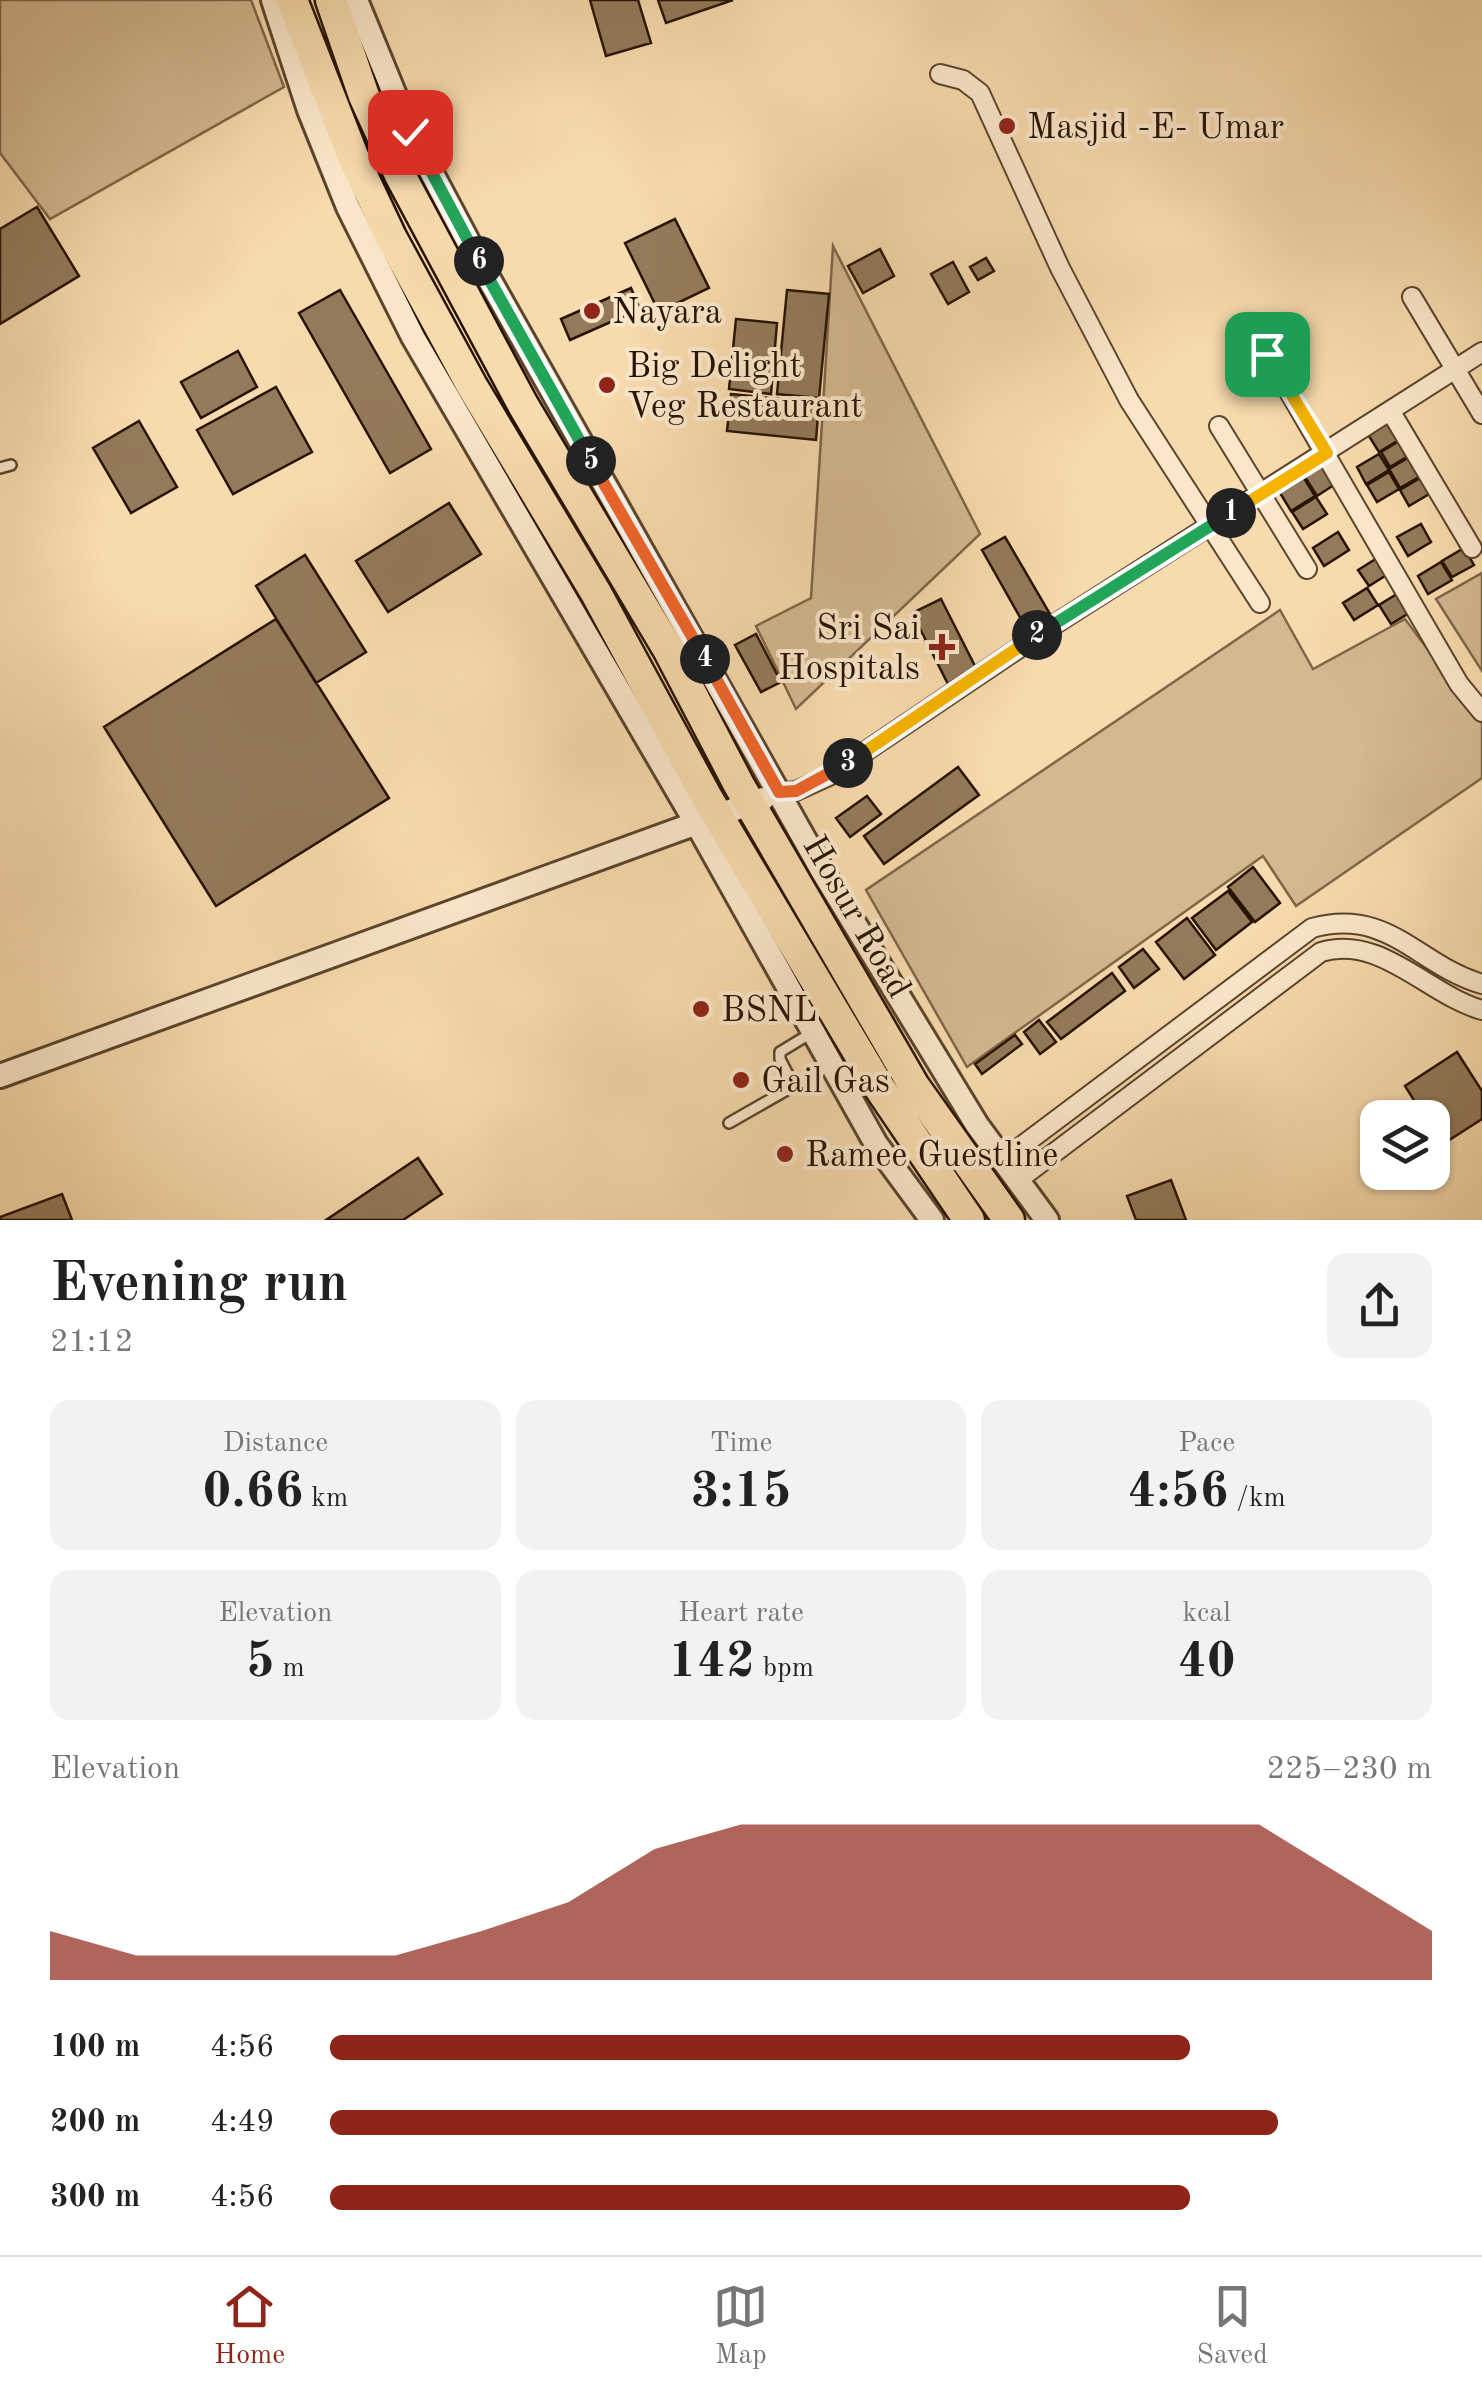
<!DOCTYPE html>
<meta charset="utf-8">
<style>
:root{--surface:#fff;--page:#f2f2f2;--text:#222;--muted:#767676;--line:#e0e0e0;--accent:#8f2418}
body{margin:0;font-family:"Old Standard TT",serif;background:var(--page);color:var(--text);height:100vh;display:flex;flex-direction:column;font-size:38px;white-space:nowrap}
*{box-sizing:border-box;margin:0}
p{font-size:32px;color:var(--muted)}
.icon{flex:none;width:55px;height:55px;fill:none;stroke:currentColor;stroke-width:2;stroke-linecap:round;stroke-linejoin:round}
.map{position:relative;height:1220px;overflow:hidden}
.drawer{display:flex;flex-direction:column;background:var(--surface);flex:1}
.drawer>*{flex:none}
.tools{position:absolute;left:1360px;top:1100px;display:grid;gap:20px}
.tools a{display:grid;place-items:center;width:90px;height:90px;border-radius:20px;background:var(--surface);box-shadow:0 2px 8px #0004;font-size:50px}
.pin{position:absolute;display:grid;place-items:center;width:85px;height:85px;color:#fff;margin:-42px;border-radius:20px;box-shadow:0 5px 15px #0006}
.km{position:absolute;width:50px;height:50px;margin:-25px;border-radius:50%;background:#222;color:#fff;font-size:28px;line-height:50px;text-align:center}
.round{display:grid;place-items:center;flex:none;width:105px;height:105px;border-radius:20px;background:var(--page)}
.head{display:flex;align-items:center;justify-content:space-between;height:170px;padding:0 50px}
h1{font-size:55px;font-weight:700;line-height:75px}
.metrics{display:grid;grid-template-columns:repeat(3,1fr);gap:15px;height:170px;padding:10px 50px}
.metrics div{display:grid;align-content:center;border-radius:20px;background:var(--page);text-align:center}
.metrics b{font-size:50px;font-weight:700}
.metrics small{font-size:28px;font-weight:400}
.metrics p{font-size:28px}
.chart{height:280px;padding:20px 50px}
.chart p{display:flex;justify-content:space-between}
.chart svg{width:100%;height:180px;margin-top:10px;fill:var(--accent);opacity:.7}
ul{padding:0 50px;list-style:none;font-size:32px}
li{display:grid;grid-template-columns:160px 120px 1fr;align-items:center;height:75px}
li i{height:25px;border-radius:12px;background:var(--accent)}
.dock{display:flex;justify-content:space-around;align-items:center;height:140px;border-top:2px solid var(--line);background:var(--surface);font-size:28px;color:var(--muted)}
.dock a{display:grid;justify-items:center;gap:5px}
.dock .selected{color:var(--accent)}
.map>svg:first-child{display:block}
.green{fill:#d4b890;stroke:#7e6648;stroke-width:2.5}
.building{fill:#937a5a;stroke:#271301;stroke-width:2.5}
.lines{fill:none;stroke-linecap:round;stroke-linejoin:round}
.service-casing{stroke:#5b452c;stroke-width:14}
.minor-casing{stroke:#5b452c;stroke-width:22}
.tertiary-casing{stroke:#5b452c;stroke-width:28}
.trunk-casing{stroke:#271301;stroke-width:35}
.service{stroke:#fae7ca;stroke-width:9}
.minor{stroke:#fae7ca;stroke-width:18}
.tertiary{stroke:#fae7ca;stroke-width:22}
.trunk{stroke:#f7daad;stroke-width:30}
.split-1-casing{stroke:#fff;stroke-width:20}
.split-2-casing{stroke:#fff;stroke-width:20}
.split-3-casing{stroke:#fff;stroke-width:20}
.split-4-casing{stroke:#fff;stroke-width:20}
.split-5-casing{stroke:#fff;stroke-width:20}
.split-6-casing{stroke:#fff;stroke-width:20}
.split-7-casing{stroke:#fff;stroke-width:20}
.split-1{stroke:#f5b400;stroke-width:12}
.split-2{stroke:#22a559;stroke-width:12}
.split-3{stroke:#f5b400;stroke-width:12}
.split-4{stroke:#f0652b;stroke-width:12}
.split-5{stroke:#f0652b;stroke-width:12}
.split-6{stroke:#22a559;stroke-width:12}
.split-7{stroke:#22a559;stroke-width:12}
.poi-dot{fill:#8f2418;stroke:#fae7ca;stroke-width:4}
.labels{text-anchor:middle;stroke-width:8;stroke-linejoin:round;paint-order:stroke}
.poi-label{font-size:35px;fill:#271301;stroke:#fae7ca;text-anchor:start}
.street-label{font-size:35px;fill:#271301;stroke:#fae7ca}
</style>
<div class="map">
<svg width="1482" height="1220" viewBox="0 0 1482 1220">
<rect width="100%" height="100%" fill="#f7daad"/>
<filter id="stains"><feTurbulence type="fractalNoise" baseFrequency=".002" numOctaves="4"/><feColorMatrix values="0 0 0 0 .2 0 0 0 0 .09 0 0 0 0 .02 0 0 0 .5 -.17"/></filter>
<radialGradient id="worn" r=".72"><stop offset=".6" stop-color="#630" stop-opacity="0"/><stop offset="1" stop-color="#630" stop-opacity=".3"/></radialGradient>
<!-- green -->
<path class="green" d="M0,0h251l33,87 -234,132 -50,-66z
M833,246l147,288 -184,175 -40,-83 55,-28z
M1482,573v98l-46,-72z
M1280,610l33,59 92,-50 77,103v56l-186,128 -33,-50 -296,211 -101,-177z"/>
<!-- building -->
<path class="building" d="M590,0h48l13,43 -45,13z
M658,0h75l-67,23z
M37,207l42,69 -79,48v-95z
M675,219l34,69 -50,24 -34,-69z
M880,249l14,27 -31,17 -15,-27z
M986,258l8,13 -16,9 -8,-13z
M953,262l16,30 -21,12 -17,-30z
M631,288l9,21 -70,31 -9,-21z
M340,290l91,159 -41,24 -91,-160z
M787,290l42,4 -10,104 -42,-4z
M736,319l41,4 -6,71 -42,-5z
M238,351l19,36 -56,31 -20,-36z
M276,387l36,65 -79,42 -36,-64z
M731,394l88,9 -3,37 -89,-9z
M1392,418l12,19 -25,15 -12,-19z
M139,421l38,66 -46,26 -38,-65z
M1401,440l9,15 -20,12 -9,-15z
M1379,454l10,16 -23,14 -9,-17z
M1413,455l11,19 -24,14 -11,-19z
M1328,462l12,19 -23,15 -12,-19z
M1389,472l10,17 -22,13 -10,-17z
M1425,475l9,16 -25,15 -9,-16z
M1304,478l11,18 -24,15 -11,-18z
M1316,497l11,17 -24,15 -11,-17z
M449,503l32,51 -93,58 -32,-51z
M1421,524l10,18 -23,14 -11,-19z
M1338,532l11,18 -25,16 -11,-18z
M1005,537l45,77 -24,14 -44,-78z
M1464,548l10,17 -22,12 -10,-16z
M305,555l61,97 -50,31 -60,-97z
M1382,555l11,16 -24,15 -11,-16z
M1441,562l11,18 -24,14 -10,-18z
M1367,588l11,17 -24,15 -11,-17z
M1402,591l12,19 -23,14 -12,-19z
M941,599l37,73 -29,14 -37,-73z
M276,619l113,179 -173,108 -112,-179z
M756,634l25,48 -20,10 -26,-47z
M958,767l21,28 -95,69 -20,-28z
M867,796l14,18 -31,23 -14,-19z
M1253,867l27,36 -25,19 -27,-35z
M1228,891l24,31 -36,28 -24,-32z
M1187,918l28,37 -31,24 -28,-37z
M1143,949l16,20 -25,19 -15,-21z
M1112,973l13,18 -64,48 -14,-17z
M1039,1020l17,22 -16,12 -16,-22z
M1015,1035l7,9 -40,30 -7,-10z
M1457,1052l25,39v28l-39,25 -11,-16v-10h-7l-20,-32z
M418,1158l24,36 -39,26h-77z
M1171,1180l15,40h-50l-9,-24z
M62,1194l10,26h-72v-3z"/>
<g class="lines">
<!-- service casing -->
<g class="service-casing">
<path id="service" d="M0,468l11,-3
M794,1086l-14,-27v-7l33,-20
M729,1123l100,-57"/>
</g>
<!-- minor casing -->
<g class="minor-casing">
<path id="minor" d="M940,74l23,6 17,13 80,175 69,132 131,203
M1412,297l70,117
M1267,354l192,330 23,28
M1391,412l81,136
M1219,426l88,143
M779,793l17,-2 33,-15 220,-148 433,-276
M1003,1160l309,-232c77,-21 105,37 170,56
M1018,1180l303,-228c60,-18 107,43 161,58"/>
</g>
<!-- tertiary casing -->
<g class="tertiary-casing">
<path id="tertiary" d="M273,0l36,110 39,97 65,130 285,489 178,318 56,76
M356,0l54,132 61,115 352,625 154,253 70,95
M0,1076l763,-277"/>
</g>
<!-- trunk casing -->
<g class="trunk-casing">
<path id="trunk" d="M292,0l61,156 38,81 81,149 124,207 110,203 173,291 90,133
M331,0l33,96 36,79 123,230 145,244 71,136 175,301 95,134"/>
</g>
<!-- service -->
<use href="#service" class="service"/>
<!-- minor -->
<use href="#minor" class="minor"/>
<!-- tertiary -->
<use href="#tertiary" class="tertiary"/>
<!-- trunk -->
<use href="#trunk" class="trunk"/>
</g>
<g class="lines">
<!-- split-1 casing -->
<g class="split-1-casing">
<path id="split-1" d="M1231,513l96,-60 -60,-99"/>
</g>
<!-- split-2 casing -->
<g class="split-2-casing">
<path id="split-2" d="M1037,635l194,-122"/>
</g>
<!-- split-3 casing -->
<g class="split-3-casing">
<path id="split-3" d="M848,763l189,-128"/>
</g>
<!-- split-4 casing -->
<g class="split-4-casing">
<path id="split-4" d="M705,659l74,133 17,-1 52,-28"/>
</g>
<!-- split-5 casing -->
<g class="split-5-casing">
<path id="split-5" d="M591,461l114,198"/>
</g>
<!-- split-6 casing -->
<g class="split-6-casing">
<path id="split-6" d="M479,261l112,200"/>
</g>
<!-- split-7 casing -->
<g class="split-7-casing">
<path id="split-7" d="M410,132l69,129"/>
</g>
<!-- split-1 -->
<use href="#split-1" class="split-1"/>
<!-- split-2 -->
<use href="#split-2" class="split-2"/>
<!-- split-3 -->
<use href="#split-3" class="split-3"/>
<!-- split-4 -->
<use href="#split-4" class="split-4"/>
<!-- split-5 -->
<use href="#split-5" class="split-5"/>
<!-- split-6 -->
<use href="#split-6" class="split-6"/>
<!-- split-7 -->
<use href="#split-7" class="split-7"/>
</g>
<!-- markers -->
<g class="poi-dot">
<circle cx="1007" cy="126" r="10"/>
<circle cx="592" cy="311" r="10"/>
<circle cx="607" cy="385" r="10"/>
<path d="M937 632h10v10h10v10h-10v10h-10v-10h-10v-10h10z"/>
<circle cx="701" cy="1009" r="10"/>
<circle cx="741" cy="1080" r="10"/>
<circle cx="785" cy="1154" r="10"/>
</g>
<g class="labels">
<!-- poi labels -->
<g class="poi-label">
<text x="1027" y="138">Masjid -E- Umar</text>
<text x="612" y="323">Nayara</text>
<text x="627" y="377">Big Delight<tspan x="627" dy="40">Veg Restaurant</tspan></text>
<text x="920" y="639" text-anchor="end">Sri Sai<tspan x="920" dy="40">Hospitals</tspan></text>
<text x="721" y="1021">BSNL</text>
<text x="761" y="1092">Gail Gas</text>
<text x="805" y="1166">Ramee Guestline</text>
</g>
<!-- street labels -->
<g class="street-label">
<text transform="translate(858 916) rotate(60)" y="12">Hosur Road</text>
</g>
</g>
<rect width="100%" height="100%" filter="url(#stains)"/>
<rect width="100%" height="100%" fill="url(#worn)"/>
</svg>
<div class="tools">
<a><svg class="icon" aria-label="layers" viewBox="0 0 24 24"><path d="M12 4l9 5-9 5-9-5zM3 14l9 5 9-5"/></svg></a>
</div>
<div class="pin" style="left:1267px;top:354px;background:#1e9e55"><svg class="icon" aria-label="arrive" viewBox="0 0 24 24"><path d="M6 21V4h12l-3 4 3 4H6"/></svg></div>
<div class="pin" style="left:410px;top:132px;background:#d93025"><svg class="icon" aria-label="check" viewBox="0 0 24 24"><path d="M5 12l5 5 9-10"/></svg></div>
<b class="km" style="left:1231px;top:513px">1</b>
<b class="km" style="left:1037px;top:635px">2</b>
<b class="km" style="left:848px;top:763px">3</b>
<b class="km" style="left:705px;top:659px">4</b>
<b class="km" style="left:591px;top:461px">5</b>
<b class="km" style="left:479px;top:261px">6</b>
</div>
<section class="drawer">
<div class="head"><div><h1>Evening run</h1><p>21:12</p></div><a class="round"><svg class="icon" aria-label="share" viewBox="0 0 24 24"><path d="M12 15V3M7 8l5-5 5 5M5 13v7h14v-7"/></svg></a></div>
<div class="metrics">
<div><p>Distance</p><b>0.66<small> km</small></b></div>
<div><p>Time</p><b>3:15</b></div>
<div><p>Pace</p><b>4:56<small> /km</small></b></div>
</div>
<div class="metrics">
<div><p>Elevation</p><b>5<small> m</small></b></div>
<div><p>Heart rate</p><b>142<small> bpm</small></b></div>
<div><p>kcal</p><b>40</b></div>
</div>
<div class="chart"><p><span>Elevation</span>225–230 m</p>
<svg viewBox="0 0 160 44" preserveAspectRatio="none"><path d="M0 44V32L10 38L20 38L30 38L40 38L50 32L60 25L70 12L80 6L90 6L100 6L110 6L120 6L130 6L140 6L150 19L160 32V44z"/></svg>
</div>
<ul>
<li><b>100 m</b>4:56<i style="width:78%"></i></li>
<li><b>200 m</b>4:49<i style="width:86%"></i></li>
<li><b>300 m</b>4:56<i style="width:78%"></i></li>
</ul>
</section>
<nav class="dock">
<a class="selected"><svg class="icon" aria-label="home" viewBox="0 0 24 24"><path d="M3 11l9-7 9 7M6 9v11h12V9"/></svg>Home</a>
<a><svg class="icon" aria-label="map" viewBox="0 0 24 24"><path d="M3 6l6-2 6 2 6-2v14l-6 2-6-2-6 2zM9 4v14M15 6v14"/></svg>Map</a>
<a><svg class="icon" aria-label="saved" viewBox="0 0 24 24"><path d="M7 4h10v16l-5-4-5 4z"/></svg>Saved</a>
</nav>
